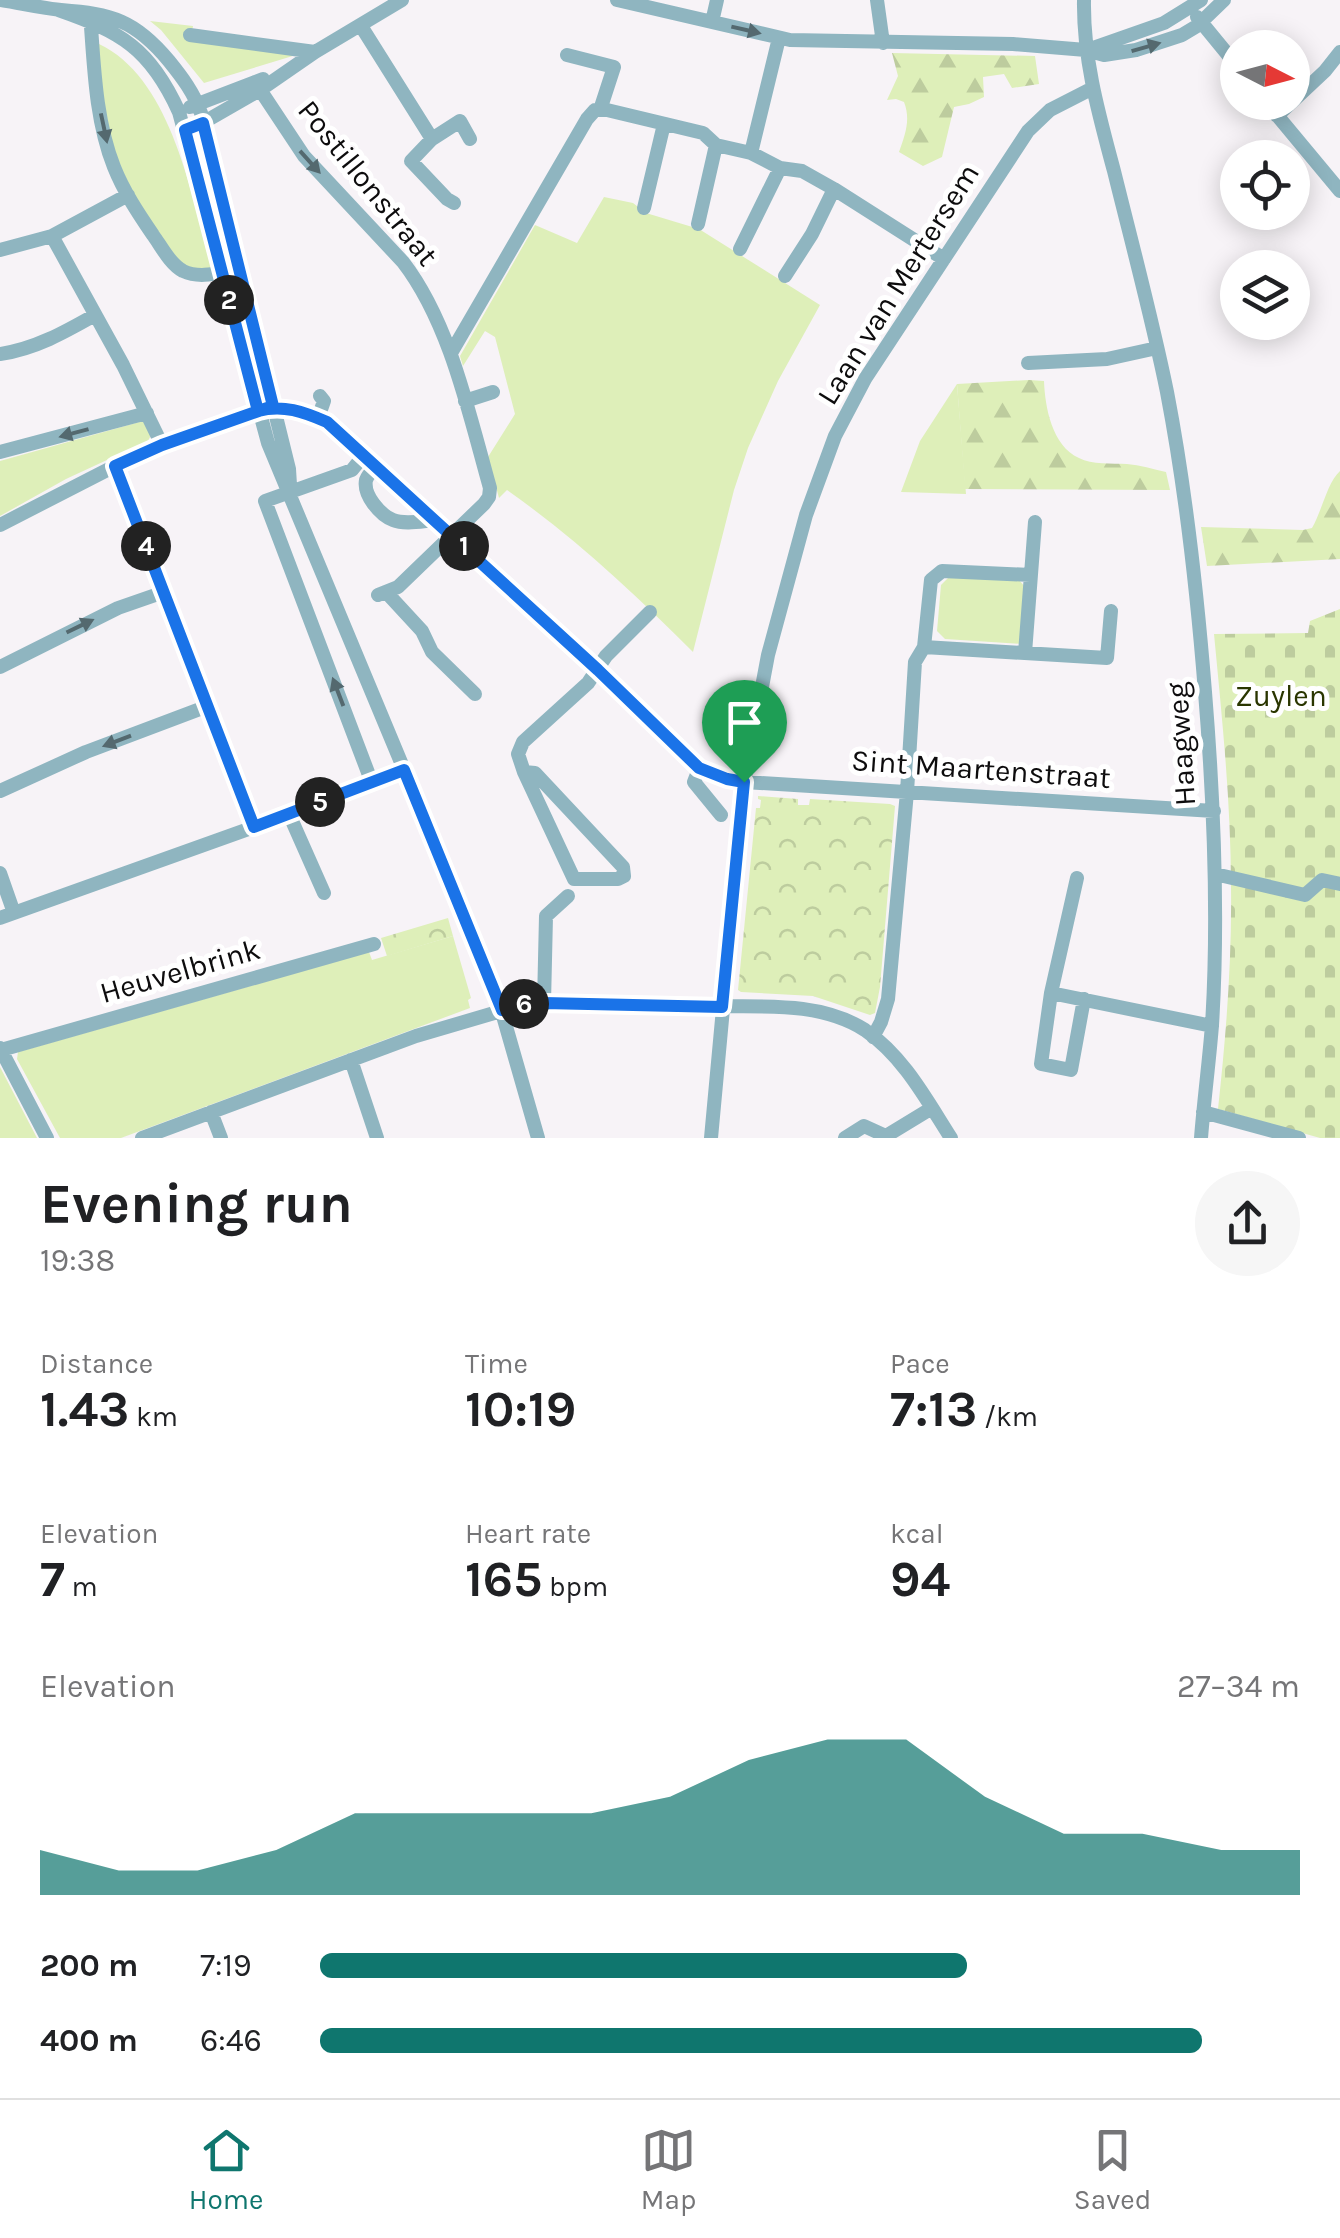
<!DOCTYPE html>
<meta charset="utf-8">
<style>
:root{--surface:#fff;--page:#f6f6f6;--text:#202124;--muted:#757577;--line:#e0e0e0;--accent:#0f766e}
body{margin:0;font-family:Karla,sans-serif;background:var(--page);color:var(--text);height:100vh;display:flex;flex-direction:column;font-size:38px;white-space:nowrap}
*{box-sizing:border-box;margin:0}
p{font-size:32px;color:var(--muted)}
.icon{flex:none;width:55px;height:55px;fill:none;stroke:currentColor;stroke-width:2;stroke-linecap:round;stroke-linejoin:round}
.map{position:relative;height:1138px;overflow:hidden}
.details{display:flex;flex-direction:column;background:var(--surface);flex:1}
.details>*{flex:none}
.needle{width:65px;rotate:96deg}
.controls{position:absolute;left:1220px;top:30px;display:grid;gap:20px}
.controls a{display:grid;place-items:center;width:90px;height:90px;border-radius:50%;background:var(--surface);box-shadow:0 5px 25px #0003;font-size:50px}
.pin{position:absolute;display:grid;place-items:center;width:85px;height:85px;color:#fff;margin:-102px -42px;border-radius:50% 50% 50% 0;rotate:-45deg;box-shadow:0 0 10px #0007}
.pin .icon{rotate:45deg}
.km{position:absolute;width:50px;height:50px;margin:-25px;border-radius:50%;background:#222;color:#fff;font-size:28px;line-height:50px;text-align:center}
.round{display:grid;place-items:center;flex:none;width:105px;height:105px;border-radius:52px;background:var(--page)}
.overview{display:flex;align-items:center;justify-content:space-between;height:170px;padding:0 40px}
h1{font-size:55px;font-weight:700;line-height:75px}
.metrics{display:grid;grid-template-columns:repeat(3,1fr);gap:15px;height:170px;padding:10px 40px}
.metrics div{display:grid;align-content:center}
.metrics b{font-size:50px;font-weight:700}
.metrics small{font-size:28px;font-weight:400}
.metrics p{font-size:28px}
.chart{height:280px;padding:20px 40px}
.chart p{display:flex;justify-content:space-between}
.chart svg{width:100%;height:180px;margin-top:10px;fill:var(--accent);opacity:.7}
ul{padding:0 40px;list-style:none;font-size:32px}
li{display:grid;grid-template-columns:160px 120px 1fr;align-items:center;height:75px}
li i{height:25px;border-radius:12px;background:var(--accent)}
.menu{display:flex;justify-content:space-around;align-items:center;height:140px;border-top:2px solid var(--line);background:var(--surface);font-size:28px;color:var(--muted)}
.menu a{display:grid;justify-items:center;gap:5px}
.menu .selected{color:var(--accent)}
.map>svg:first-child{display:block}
.grass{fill:#deefb9}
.forest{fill:url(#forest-firs)}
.cemetery{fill:url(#cemetery-stones)}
.park{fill:url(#park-crowns)}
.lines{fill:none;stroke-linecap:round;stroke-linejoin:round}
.minor{stroke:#8fb5c0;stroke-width:14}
.oneway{fill:#54696f}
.route-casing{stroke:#fff;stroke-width:20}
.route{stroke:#1a73e8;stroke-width:12}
.labels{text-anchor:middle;stroke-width:10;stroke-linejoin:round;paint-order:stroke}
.street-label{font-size:30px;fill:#0d0c0d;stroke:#fff}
.park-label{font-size:30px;fill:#2a3600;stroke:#fff}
</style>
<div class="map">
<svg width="1340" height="1138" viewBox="0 0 1340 1138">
<defs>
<pattern id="forest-firs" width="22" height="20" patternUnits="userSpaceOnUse" patternTransform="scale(2.5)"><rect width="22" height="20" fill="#deefb9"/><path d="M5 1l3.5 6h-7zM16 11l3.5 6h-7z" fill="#bdcc9e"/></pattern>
<pattern id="cemetery-stones" width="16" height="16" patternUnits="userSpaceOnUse" patternTransform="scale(2.5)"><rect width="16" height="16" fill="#deefb9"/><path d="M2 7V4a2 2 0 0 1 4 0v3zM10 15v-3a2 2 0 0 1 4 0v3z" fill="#bdcc9e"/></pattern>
<pattern id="park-crowns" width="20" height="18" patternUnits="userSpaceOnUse" patternTransform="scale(2.5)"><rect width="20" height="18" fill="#deefb9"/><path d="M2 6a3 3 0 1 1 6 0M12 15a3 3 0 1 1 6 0" fill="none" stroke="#bdcc9e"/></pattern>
</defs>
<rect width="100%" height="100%" fill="#f7f3f7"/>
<!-- grass -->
<path class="grass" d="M150,21l43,5 -2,12 105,17 -92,28 -43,-53z
M99,44c74,35 93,155 113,226l-27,-2 -43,-55 -33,-72 -12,-94z
M604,197l29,6 13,10 53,16 121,76 -42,76 -30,67 -14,42 -41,162c-59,-59 -118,-114 -186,-162l-8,8 -11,-41 27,-43 -20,-77 -10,-6 -22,35 -3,-10 75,-131 42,18z
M957,384l9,110 -65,-2 19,-51z
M143,421l8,14 -3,6 -82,38 -66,37v-55z
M949,577l70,3 6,7 -3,57 -77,-5 -8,-8 4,-46z
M453,936l18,62 -3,2 2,8 -349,130h-61l-43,-79 1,-7 351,-100 3,8z
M0,1067l37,71h-37z"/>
<!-- forest -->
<path class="forest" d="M892,53l143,3 4,28 -27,4 -8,-14 -21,3 1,20 -15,7 -15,3 -12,50 -19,9 -24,-14c6,-17 12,-32 5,-50l-8,-3 -9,1 11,-24z
M1029,380l15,1c1,26 8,65 35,77 13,7 33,5 48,6 13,1 26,5 39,8l4,18 -205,-1 -8,-105z
M1340,471v88l-133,7 -6,-39 102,3 9,-2c10,-17 15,-45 28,-57z"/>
<!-- cemetery -->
<path class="cemetery" d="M1340,609v529h-20l-102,-29c8,-73 14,-148 13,-222 0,-84 -9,-169 -17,-253l94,-1 2,-12z"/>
<!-- park -->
<path class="park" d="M758,796l40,3v6h11l1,-6 80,5 5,2 -15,181 -5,26 -5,2 -57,-19 -72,-4 -3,-2 18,-182h4l1,-8 -3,-1z
M448,918l5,18 -66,20 -6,-18z"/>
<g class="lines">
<!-- minor -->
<path class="minor" d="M0,0c20,3 41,8 61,10 51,4 74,10 108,51 13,16 25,32 32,52l88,356 1,16
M617,0l173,40 223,4 73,6 18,5 32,-5 46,-15 15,-9 27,-26
M877,0l6,43
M1084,0c-1,59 15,115 30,171 18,73 38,147 53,221 19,99 30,199 38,300 9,111 14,222 7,333 -3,38 -8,75 -11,113
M58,10c63,22 92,38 121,102l89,331 227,545 43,150
M90,13c4,51 5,106 24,154 10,25 24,46 39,68 8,11 17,29 30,36 15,7 31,3 46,0
M1197,17l41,50
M712,22l5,-22
M361,26l71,113
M190,35l125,17
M1087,50l77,-27 37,-23
M567,55l47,12 -14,43
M255,82l49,74 99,106c47,61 66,152 87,226l-1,9 -5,7 -86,83 -20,8
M1266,102l74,89
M190,107l73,-28
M1277,116l48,-45 15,-19
M199,125l61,-35 55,-38 87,-52
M751,153l28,-115
M454,203l-7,-4 -36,-38 21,-22 28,-18 10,18
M644,208l20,-84
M698,224l18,-79
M52,236l71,129 39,80
M740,249l40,-81
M0,250l52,-14 76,-41
M785,276l27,-42 22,-45
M451,353l136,-234 8,-9h12l96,23 13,12 35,8 29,15 22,3 32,18 110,70
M0,354c35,-5 65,-22 95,-39
M1028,363l79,-4 50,-11
M465,401l28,-9
M318,418l6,-17 -4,-5
M0,452l147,-39
M364,455l-12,15 -87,31 107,282
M115,466l139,361
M377,466c-4,4 -9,8 -11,14 -3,15 14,35 27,40 12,5 29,1 42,0
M0,525l115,-59 47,-21 111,-38 31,5 23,10 50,44 221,204 101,99 28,10 17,3 470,29
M386,592l36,39 10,21 43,42
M924,647l183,11 4,-47
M1025,653l10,-131
M0,667l118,-59 46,-16
M699,769l-5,13 27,33
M524,772l11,1 88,94 1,9 -6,3h-44l-50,-107 -6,-18 5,-12 65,-59 18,-27 44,-44
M0,791l86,-39 122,-46
M289,814l35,79
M0,873l14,40
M1215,874l90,21 17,-15 18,4
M1077,878l-26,115 -10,71 30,6 13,-71
M0,918l254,-91 150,-57
M1051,993l161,33
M544,1003l2,-87 22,-20
M873,1037l8,-15 7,-23 19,-207 8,-130 9,-15 7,-67 11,-9 88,4
M0,1048l47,90
M1,1050l373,-106
M351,1060l26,78
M211,1112l10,26
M1203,1112l96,26
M142,1138l274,-102 109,-32 19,-1c52,1 103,2 155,3 54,2 118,-7 166,24 39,27 61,69 86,108
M711,1138l33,-356 24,-127 38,-140 29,-79 30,-57 163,-248 22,-21 43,-22
M845,1138l19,-12 22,10 46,-28"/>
</g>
<!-- one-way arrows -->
<defs><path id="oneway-solid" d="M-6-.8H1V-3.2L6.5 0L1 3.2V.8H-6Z" transform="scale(2.5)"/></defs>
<g class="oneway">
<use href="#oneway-solid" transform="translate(746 30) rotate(13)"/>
<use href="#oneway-solid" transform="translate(1146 47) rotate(-16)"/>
<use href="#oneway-solid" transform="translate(104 128) rotate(78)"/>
<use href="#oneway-solid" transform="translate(310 162) rotate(48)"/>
<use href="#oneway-solid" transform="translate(74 433) rotate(165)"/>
<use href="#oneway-solid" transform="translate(80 626) rotate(-26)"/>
<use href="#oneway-solid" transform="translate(338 692) rotate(-111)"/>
<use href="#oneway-solid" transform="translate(117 741) rotate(159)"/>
</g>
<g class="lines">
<!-- route casing -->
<g class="route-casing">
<path id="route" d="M744,782l-17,-3 -28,-11 -101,-98 -271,-248c-23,-10 -44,-18 -69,-11l-73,-281 18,-7 70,283 -111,39 -47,21 139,361 150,-57 98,240 23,-6 19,-1 178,4 22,-225"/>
</g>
<!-- route -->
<use href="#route" class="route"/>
</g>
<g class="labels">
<!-- street labels -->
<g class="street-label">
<text transform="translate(368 183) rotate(51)" y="10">Postillonstraat</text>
<text transform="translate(898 284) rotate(-58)" y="10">Laan van Mertersem</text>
<text transform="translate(1181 744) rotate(-94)" y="10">Haagweg</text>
<text transform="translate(981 769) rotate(4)" y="10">Sint Maartenstraat</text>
<text transform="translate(180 971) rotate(-16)" y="10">Heuvelbrink</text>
</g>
<!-- park labels -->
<g class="park-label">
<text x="1281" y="706">Zuylen</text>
</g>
</g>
</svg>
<div class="controls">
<a><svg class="needle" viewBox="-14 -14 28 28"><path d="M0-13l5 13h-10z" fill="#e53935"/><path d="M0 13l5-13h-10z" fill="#757577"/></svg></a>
<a><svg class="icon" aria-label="locate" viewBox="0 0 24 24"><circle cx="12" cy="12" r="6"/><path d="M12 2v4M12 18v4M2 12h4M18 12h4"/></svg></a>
<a><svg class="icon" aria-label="layers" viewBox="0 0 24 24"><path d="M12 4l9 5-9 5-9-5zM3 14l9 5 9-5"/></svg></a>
</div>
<div class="pin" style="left:744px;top:782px;background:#1e9e55"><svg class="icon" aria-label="arrive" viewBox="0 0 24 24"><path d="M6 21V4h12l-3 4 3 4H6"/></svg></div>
<b class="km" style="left:464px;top:546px">1</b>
<b class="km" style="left:229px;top:300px">2</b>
<b class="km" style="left:146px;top:546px">4</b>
<b class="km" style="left:320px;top:802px">5</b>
<b class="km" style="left:524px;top:1004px">6</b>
</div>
<section class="details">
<div class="overview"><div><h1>Evening run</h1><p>19:38</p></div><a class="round"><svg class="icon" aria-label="share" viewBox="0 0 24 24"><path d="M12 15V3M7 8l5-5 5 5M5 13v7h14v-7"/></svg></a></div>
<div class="metrics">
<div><p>Distance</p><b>1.43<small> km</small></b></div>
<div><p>Time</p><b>10:19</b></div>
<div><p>Pace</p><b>7:13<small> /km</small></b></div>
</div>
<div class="metrics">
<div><p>Elevation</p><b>7<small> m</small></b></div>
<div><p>Heart rate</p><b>165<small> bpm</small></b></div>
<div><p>kcal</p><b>94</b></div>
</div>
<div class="chart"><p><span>Elevation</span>27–34 m</p>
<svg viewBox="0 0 160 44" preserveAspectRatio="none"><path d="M0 44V33L10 38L20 38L30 33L40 24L50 24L60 24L70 24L80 20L90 11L100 6L110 6L120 20L130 29L140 29L150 33L160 33V44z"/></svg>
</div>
<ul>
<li><b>200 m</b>7:19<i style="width:66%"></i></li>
<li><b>400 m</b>6:46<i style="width:90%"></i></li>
</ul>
</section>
<nav class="menu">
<a class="selected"><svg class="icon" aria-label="home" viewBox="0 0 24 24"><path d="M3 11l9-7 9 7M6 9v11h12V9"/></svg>Home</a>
<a><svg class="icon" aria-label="map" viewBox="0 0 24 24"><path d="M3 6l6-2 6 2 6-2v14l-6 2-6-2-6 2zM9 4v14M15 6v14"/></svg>Map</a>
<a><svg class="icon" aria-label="saved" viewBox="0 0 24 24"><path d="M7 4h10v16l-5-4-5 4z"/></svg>Saved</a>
</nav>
